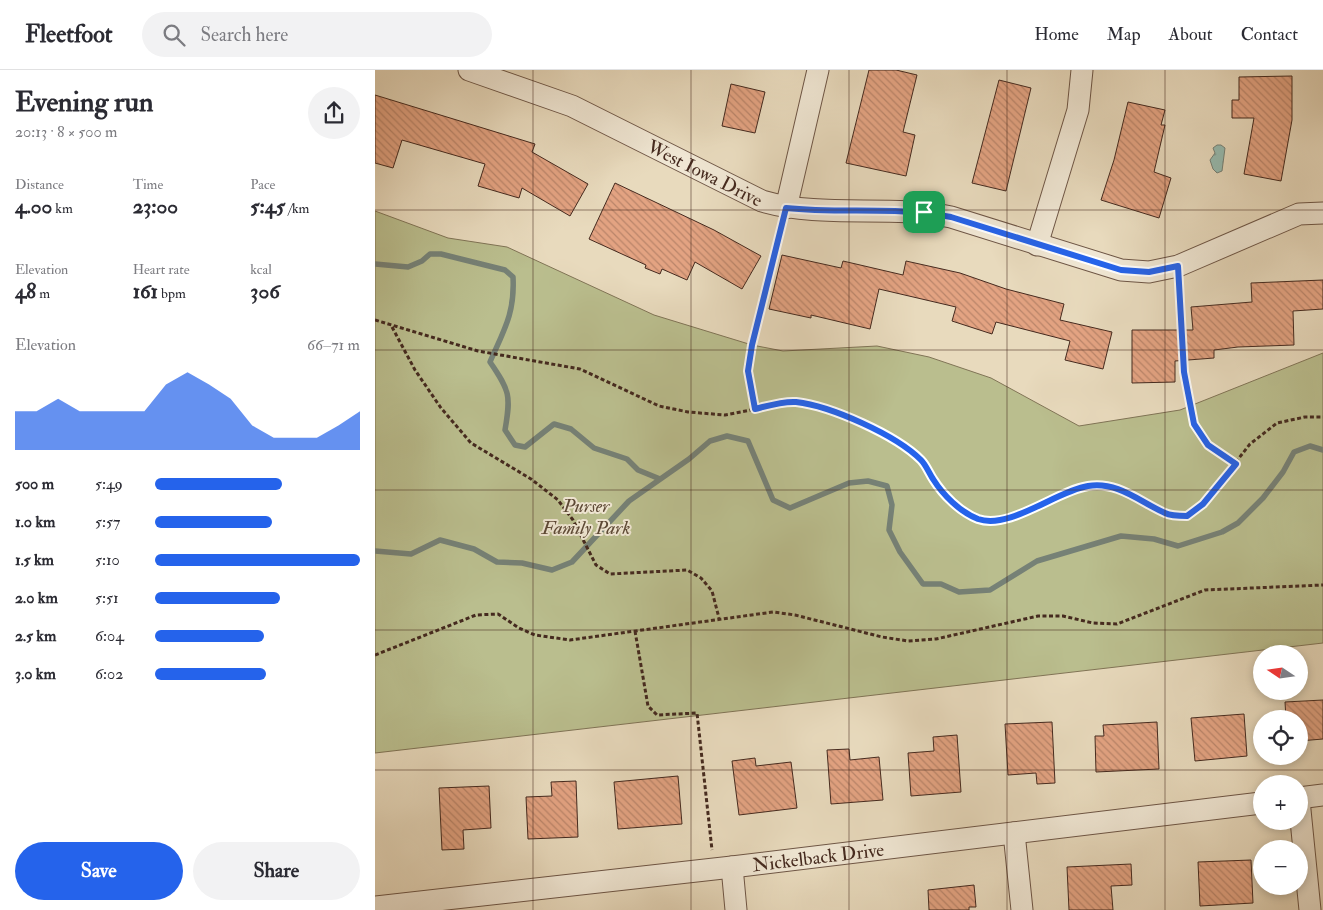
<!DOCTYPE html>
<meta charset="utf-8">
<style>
:root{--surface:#fff;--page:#f2f2f3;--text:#2b2b33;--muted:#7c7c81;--line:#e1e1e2;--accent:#2563eb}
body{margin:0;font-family:"IM FELL Double Pica",serif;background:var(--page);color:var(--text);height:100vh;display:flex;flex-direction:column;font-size:19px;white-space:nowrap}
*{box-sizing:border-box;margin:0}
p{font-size:16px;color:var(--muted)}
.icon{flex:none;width:28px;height:28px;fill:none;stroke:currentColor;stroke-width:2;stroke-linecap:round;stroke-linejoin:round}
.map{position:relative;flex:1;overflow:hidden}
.side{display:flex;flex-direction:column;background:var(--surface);width:375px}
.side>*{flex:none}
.needle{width:32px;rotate:283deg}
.fabs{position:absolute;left:878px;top:575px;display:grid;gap:10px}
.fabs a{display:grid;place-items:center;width:55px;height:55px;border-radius:50%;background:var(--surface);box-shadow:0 2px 8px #0003;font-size:25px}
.pin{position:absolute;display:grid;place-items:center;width:42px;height:42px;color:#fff;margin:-21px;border-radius:10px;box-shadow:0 2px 8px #0006}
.round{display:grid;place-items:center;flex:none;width:52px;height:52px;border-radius:26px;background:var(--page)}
.headline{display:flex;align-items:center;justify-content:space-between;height:85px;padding:0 15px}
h1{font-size:28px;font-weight:700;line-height:38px}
.metrics{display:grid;grid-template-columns:repeat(3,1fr);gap:8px;height:85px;padding:5px 15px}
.metrics div{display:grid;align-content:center}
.metrics b{font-size:21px;font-weight:700}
.metrics small{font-size:14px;font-weight:400}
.metrics p{font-size:14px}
.chart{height:140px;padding:10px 15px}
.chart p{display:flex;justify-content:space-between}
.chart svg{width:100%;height:90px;margin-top:5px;fill:var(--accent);opacity:.7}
.button{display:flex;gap:10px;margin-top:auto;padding:10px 15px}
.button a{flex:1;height:58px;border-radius:30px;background:var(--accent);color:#fff;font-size:20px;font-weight:700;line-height:58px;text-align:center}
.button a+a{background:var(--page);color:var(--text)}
ul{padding:0 15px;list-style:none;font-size:16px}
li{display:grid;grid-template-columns:80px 60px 1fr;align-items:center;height:38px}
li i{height:12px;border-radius:6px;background:var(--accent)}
header{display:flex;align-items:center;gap:30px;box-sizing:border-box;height:70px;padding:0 25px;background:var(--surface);border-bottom:1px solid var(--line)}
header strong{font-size:24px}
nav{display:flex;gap:28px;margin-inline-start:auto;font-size:18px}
.search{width:350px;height:45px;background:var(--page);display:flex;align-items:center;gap:12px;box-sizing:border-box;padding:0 18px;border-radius:28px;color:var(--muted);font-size:19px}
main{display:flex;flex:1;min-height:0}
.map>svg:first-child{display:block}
.park{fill:#babe8e;stroke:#807456}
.water{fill:url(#water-ripples);stroke:#768176}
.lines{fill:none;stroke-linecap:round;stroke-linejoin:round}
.stream{stroke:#768176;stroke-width:5.5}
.building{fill:url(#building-back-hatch);stroke:#452a1f}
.minor-casing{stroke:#6e5646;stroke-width:23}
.path{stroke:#452a1f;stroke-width:3;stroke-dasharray:4 2.5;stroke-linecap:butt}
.minor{stroke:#f0e7d4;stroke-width:21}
.route-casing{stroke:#fff;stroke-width:10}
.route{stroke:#2563eb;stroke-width:6}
.grid{fill:none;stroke:#452a1f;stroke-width:1;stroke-opacity:0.55}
.labels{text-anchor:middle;stroke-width:4;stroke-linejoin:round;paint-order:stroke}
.street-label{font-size:19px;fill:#452a1f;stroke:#f0e7d4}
.park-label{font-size:19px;font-style:italic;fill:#5c4835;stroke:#f0e7d4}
</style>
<header>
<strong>Fleetfoot</strong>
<div class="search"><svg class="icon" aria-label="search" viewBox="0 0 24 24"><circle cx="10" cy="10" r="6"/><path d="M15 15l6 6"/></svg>Search here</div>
<nav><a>Home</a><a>Map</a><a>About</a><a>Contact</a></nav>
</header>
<main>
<section class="side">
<div class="headline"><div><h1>Evening run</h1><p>20:13 · 8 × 500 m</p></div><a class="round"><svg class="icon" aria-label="share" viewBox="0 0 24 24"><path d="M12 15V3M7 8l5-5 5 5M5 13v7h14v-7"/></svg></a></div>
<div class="metrics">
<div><p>Distance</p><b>4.00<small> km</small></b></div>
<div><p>Time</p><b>23:00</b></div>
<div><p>Pace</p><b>5:45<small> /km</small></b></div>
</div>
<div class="metrics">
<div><p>Elevation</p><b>48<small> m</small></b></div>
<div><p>Heart rate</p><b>161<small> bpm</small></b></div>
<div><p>kcal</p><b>306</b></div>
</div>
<div class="chart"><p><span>Elevation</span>66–71 m</p>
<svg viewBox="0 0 160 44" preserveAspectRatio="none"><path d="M0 44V25L10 25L20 19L30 25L40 25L50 25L60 25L70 12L80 6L90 12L100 19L110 32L120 38L130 38L140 38L150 32L160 25V44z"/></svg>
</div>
<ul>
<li><b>500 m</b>5:49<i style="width:62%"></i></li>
<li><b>1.0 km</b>5:57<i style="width:57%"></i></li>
<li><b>1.5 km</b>5:10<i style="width:100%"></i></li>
<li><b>2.0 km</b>5:51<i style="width:61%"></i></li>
<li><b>2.5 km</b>6:04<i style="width:53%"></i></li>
<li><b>3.0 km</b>6:02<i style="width:54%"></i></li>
</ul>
<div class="button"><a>Save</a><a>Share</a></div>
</section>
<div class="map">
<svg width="948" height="840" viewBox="0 0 948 840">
<defs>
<pattern id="water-ripples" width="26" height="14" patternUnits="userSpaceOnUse" patternTransform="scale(1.25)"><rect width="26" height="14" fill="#97bbb0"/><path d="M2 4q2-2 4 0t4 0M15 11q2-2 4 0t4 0" fill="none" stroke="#7d988f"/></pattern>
<pattern id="building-back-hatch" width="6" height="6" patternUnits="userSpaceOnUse" patternTransform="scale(1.25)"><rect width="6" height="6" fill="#e3a382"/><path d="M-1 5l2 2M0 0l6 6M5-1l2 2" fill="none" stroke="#ba856a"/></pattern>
</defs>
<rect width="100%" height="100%" fill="#e8dabd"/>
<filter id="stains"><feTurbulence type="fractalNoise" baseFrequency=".004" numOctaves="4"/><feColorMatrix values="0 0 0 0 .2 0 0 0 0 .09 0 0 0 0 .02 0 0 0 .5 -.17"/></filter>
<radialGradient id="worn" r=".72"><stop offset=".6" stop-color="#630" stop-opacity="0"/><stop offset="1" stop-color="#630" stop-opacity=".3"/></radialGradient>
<!-- park -->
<path class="park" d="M0,141l73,27 59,9 147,68 98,30 31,6 94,-5 52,11 62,21 88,48 101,-16 143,-57v290l-948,110z"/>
<!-- water -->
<path class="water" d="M846,75l4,3 -3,23 -5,2 -4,-4 -3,-9 5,-7 -2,-5 4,-3z"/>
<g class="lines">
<!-- stream -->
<path class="stream" d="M0,194l33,3 14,-6 8,-7h11l64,16 8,7c2,36 -9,53 -23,85 20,29 21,34 15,68l10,15 10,2 29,-23 17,5 23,19 33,11 11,11 22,9
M0,481l36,3 29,-14 34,9 23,13 25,1 30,7 20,-8 57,-61 60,-42 21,-18 17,-5 21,5 25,59 17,8 59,-25 19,-2 19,5 5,19 -3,25 11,22 23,32h18l18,8 31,-2 47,-29 84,-25 33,3 24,7 44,-14 16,-9 25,-25 20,-26 11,-20 16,-6 13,4"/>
</g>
<!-- building -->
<path class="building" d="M494,0h27l21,5 -14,57 12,3 -9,41 -60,-13z
M917,6v44l-11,61 -37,-7 10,-56h-22v-18h7v-23z
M624,10l32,8 -25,103 -34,-8z
M356,14l34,8 -10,41 -33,-7z
M0,25l160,49 -3,8 56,32 -18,32 -48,-28 -3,10 -41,-12 7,-22 -83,-24 -9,28 -18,-5z
M753,32l37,8 -4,15h4l-11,47 17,6 -12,40 -58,-18 13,-40z
M240,113l99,47 47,26 -19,33 -47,-27 -8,18 -25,-11 -2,5 -15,-6 1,-3 -57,-26z
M407,185l59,13 2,-7 60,14 3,-14 54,12 46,16 58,15 -4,16 52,12 -9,37 -38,-9 5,-19 -74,-19 -4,12 -40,-13 4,-14 -77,-18 -9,40 -59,-14v3l-42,-9z
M948,210v29l-30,2 1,34 -56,2 -24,3v8l-39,3v21l-43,1v-53h61l-2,-23 61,-5 -1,-19z
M948,630v39l-24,2v-22h-13l-1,-17z
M869,644l3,42 -52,5 -4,-43z
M677,652l3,61 -18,1 -1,-11 -28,2 -3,-51z
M782,652l2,47 -63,3 -1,-36h9l-1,-11z
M582,665l4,57 -50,4 -3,-43 26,-2 -1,-14z
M474,679l1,11 29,-3 4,43 -52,4 -4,-54z
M380,688l1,8 35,-4 6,46 -58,7 -7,-54z
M303,706l4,48 -64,5 -4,-47z
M201,711l2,56 -50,2 -2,-42 26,-1 -1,-14z
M114,716l2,42 -28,2 1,19 -22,1 -3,-62z
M876,790l2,43 -53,3 -2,-44z
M756,794l1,21 -21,1 2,24h-44l-2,-43z
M599,815l2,22h-7v3h-40l-1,-20z"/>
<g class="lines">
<!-- minor casing -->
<g class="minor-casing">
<g id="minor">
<path id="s1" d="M94,0l103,36 190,95c62,18 126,3 189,16l170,53 28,2 29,-6 121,-52 24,-1"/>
<path d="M411,138l32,-138"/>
<path d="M662,175l41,-135 4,-40"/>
<path d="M924,728l24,-3"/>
<path d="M924,730l11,110"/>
<path d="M639,763l8,77"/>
<path d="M357,797l4,43"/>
<path id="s2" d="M0,837l357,-40 529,-64"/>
</g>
</g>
<!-- path -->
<path class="path" d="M804,215c3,42 0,128 29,159 7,8 19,14 28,20
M0,250l103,31 102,18 79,37 29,6 37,3 68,-13 33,6 75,36 21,17 12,20 23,26 22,12 24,1 85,-34 23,1 26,9 29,18 21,2 16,-12 47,-60 27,-21 28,-6h18
M17,257l23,43 26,38 30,35 60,36 27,21 15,20 23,45 14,9 77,-4 14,8 11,13 7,27
M380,339l-7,-38 4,-26 29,-119
M260,561l13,75 9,9 40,-2 15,137
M0,585l101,-40 22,-1 21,14 16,7 35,5 203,-28 22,3 87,22 26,4 28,-2 102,-23h25l30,7 24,1 88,-34 118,-5"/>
<!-- minor -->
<use href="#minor" class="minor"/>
</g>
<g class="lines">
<!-- route casing -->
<g class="route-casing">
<path id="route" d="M411,138c55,6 111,-2 165,9l170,53 28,2 29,-6 6,106 10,52 14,21 28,19 -33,40 -16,12c-7,0 -16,0 -22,-3 -25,-11 -47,-32 -77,-27 -32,5 -78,44 -110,33 -18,-7 -35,-24 -45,-40 -4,-6 -7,-14 -12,-19 -25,-25 -90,-54 -125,-58 -13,-1 -29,4 -41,7l-7,-38 4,-26z"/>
</g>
<!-- route -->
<use href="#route" class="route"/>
</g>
<!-- grid -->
<path class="grid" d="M158,0v840M316,0v840M474,0v840M632,0v840M790,0v840M0,140h948M0,280h948M0,420h948M0,560h948M0,700h948"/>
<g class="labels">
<!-- street labels -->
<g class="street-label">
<text dy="7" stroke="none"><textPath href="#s1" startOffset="258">West Iowa Drive</textPath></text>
<text dy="7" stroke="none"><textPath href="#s2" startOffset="446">Nickelback Drive</textPath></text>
</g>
<!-- park labels -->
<g class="park-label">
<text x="211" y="442">Purser<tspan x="211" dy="22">Family Park</tspan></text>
</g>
</g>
<rect width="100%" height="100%" filter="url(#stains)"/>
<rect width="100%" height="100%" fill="url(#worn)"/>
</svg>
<div class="fabs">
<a><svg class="needle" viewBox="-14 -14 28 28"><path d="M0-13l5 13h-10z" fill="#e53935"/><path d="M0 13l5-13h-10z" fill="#7c7c81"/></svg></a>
<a><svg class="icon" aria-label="locate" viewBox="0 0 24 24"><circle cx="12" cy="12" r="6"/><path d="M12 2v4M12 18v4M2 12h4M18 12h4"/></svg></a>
<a>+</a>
<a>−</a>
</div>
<div class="pin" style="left:549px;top:142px;background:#1e9e55"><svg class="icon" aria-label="arrive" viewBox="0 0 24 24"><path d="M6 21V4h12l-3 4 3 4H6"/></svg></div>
</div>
</main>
